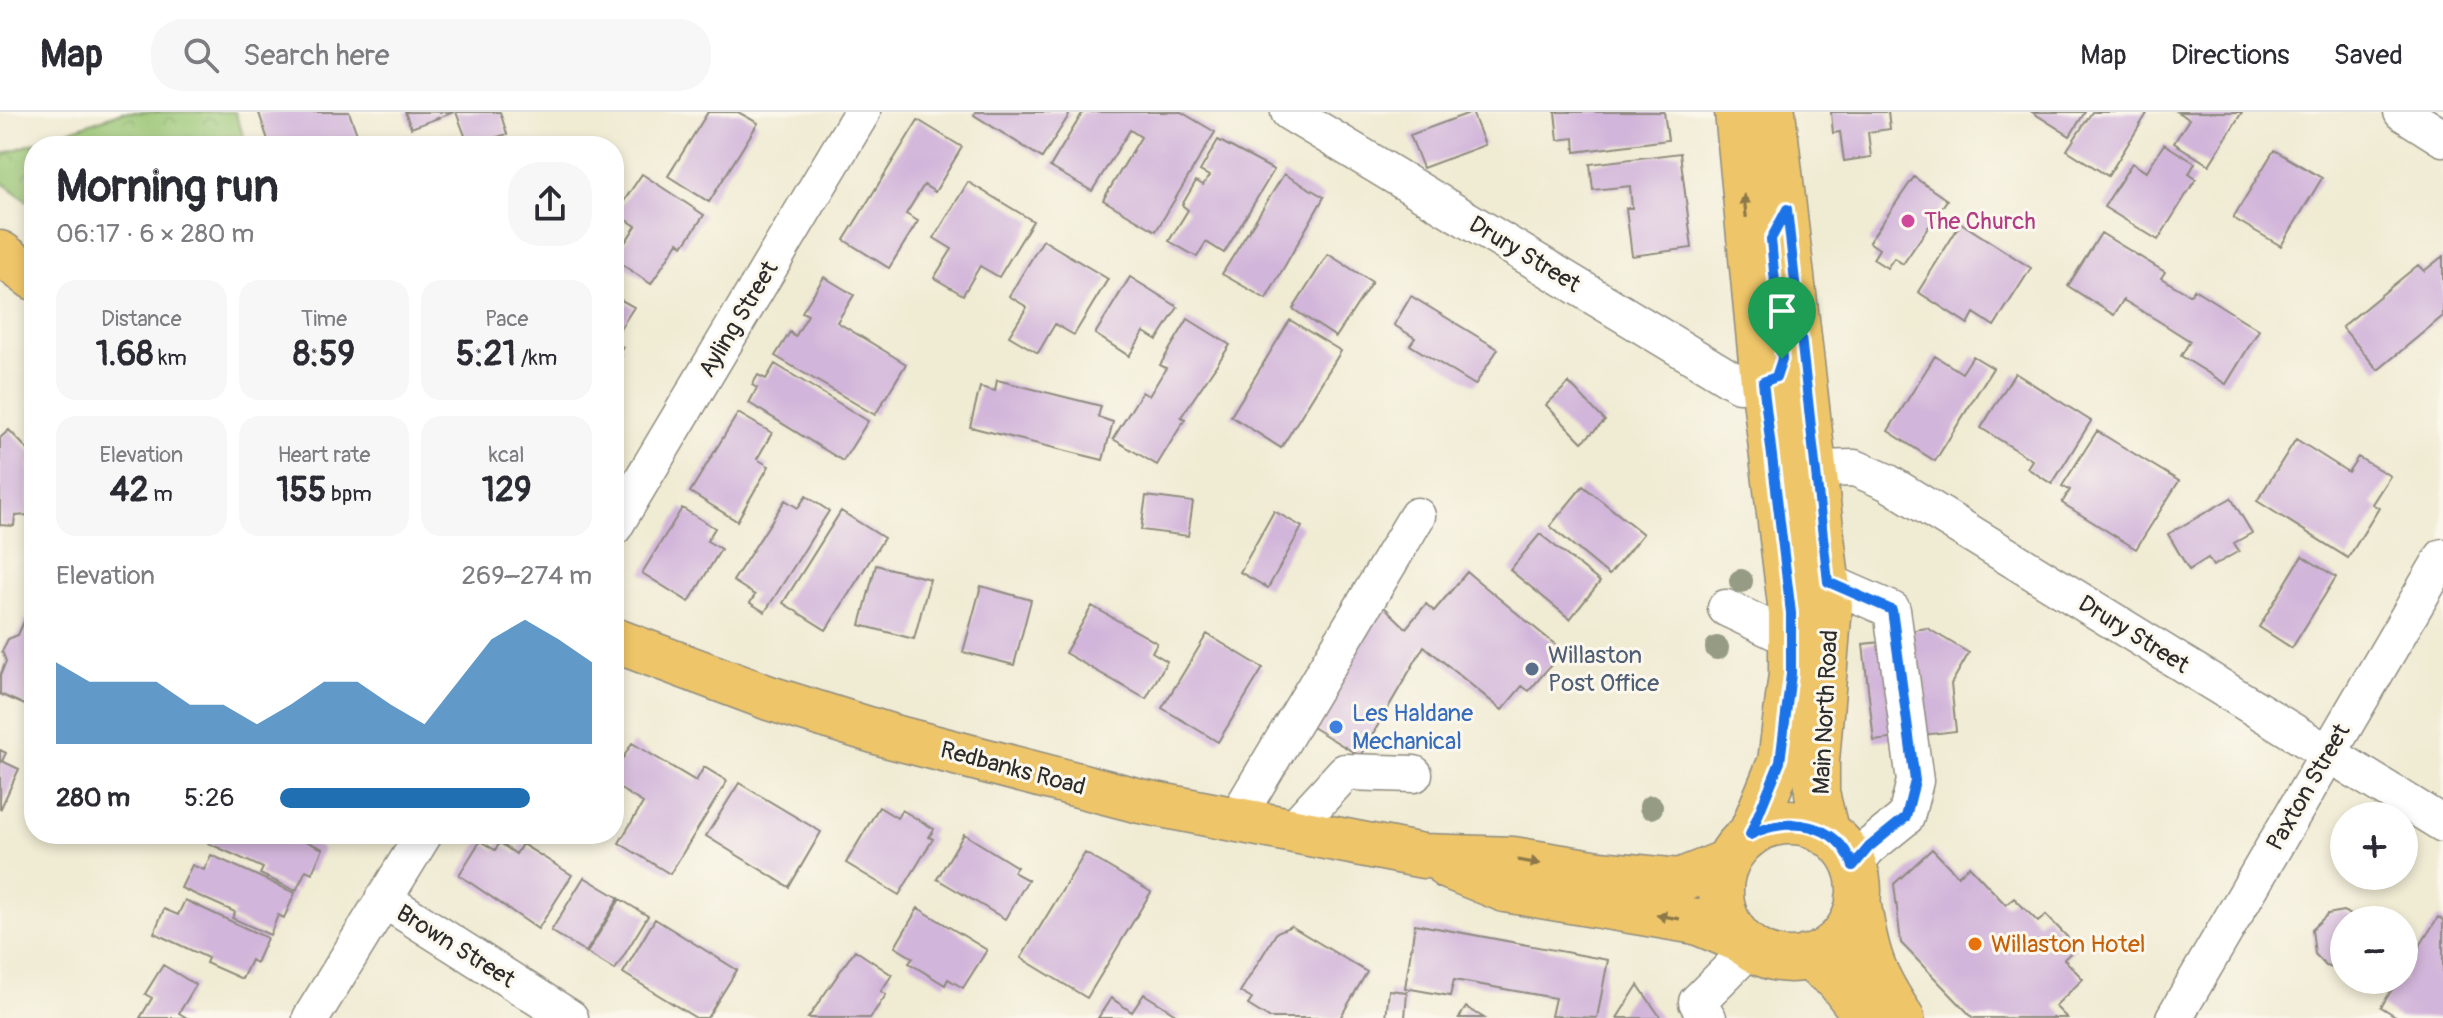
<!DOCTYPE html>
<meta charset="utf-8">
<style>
:root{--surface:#fff;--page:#f7f7f7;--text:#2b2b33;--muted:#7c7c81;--line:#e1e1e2;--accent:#1f6fb2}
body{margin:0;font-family:Pangolin,sans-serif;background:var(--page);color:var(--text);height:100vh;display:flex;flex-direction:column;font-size:30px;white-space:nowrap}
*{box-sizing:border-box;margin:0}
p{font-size:26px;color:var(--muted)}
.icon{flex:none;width:44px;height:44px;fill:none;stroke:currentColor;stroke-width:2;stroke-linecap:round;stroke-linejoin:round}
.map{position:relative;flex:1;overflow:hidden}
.side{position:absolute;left:24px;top:24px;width:600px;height:708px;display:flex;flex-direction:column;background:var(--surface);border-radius:32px;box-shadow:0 4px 12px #0003}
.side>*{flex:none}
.tools{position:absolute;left:2330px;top:690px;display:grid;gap:16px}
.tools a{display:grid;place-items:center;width:88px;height:88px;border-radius:50%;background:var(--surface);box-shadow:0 4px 12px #0003;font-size:40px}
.pin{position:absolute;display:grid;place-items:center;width:68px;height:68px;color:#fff;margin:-82px -34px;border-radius:50% 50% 50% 0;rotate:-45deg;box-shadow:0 0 8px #0007}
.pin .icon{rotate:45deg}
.round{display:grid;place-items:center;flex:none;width:84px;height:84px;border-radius:32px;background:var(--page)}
.summary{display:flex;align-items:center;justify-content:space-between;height:136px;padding:0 32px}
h1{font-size:44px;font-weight:700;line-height:60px}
.metrics{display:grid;grid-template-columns:repeat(3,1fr);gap:12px;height:136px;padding:8px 32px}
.metrics div{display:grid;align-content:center;border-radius:20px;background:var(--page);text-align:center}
.metrics b{font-size:34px;font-weight:700}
.metrics small{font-size:22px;font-weight:400}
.metrics p{font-size:22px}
.chart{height:224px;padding:16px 32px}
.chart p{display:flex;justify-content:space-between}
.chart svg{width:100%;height:144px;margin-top:8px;fill:var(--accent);opacity:.7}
ul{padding:0 32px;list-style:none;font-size:26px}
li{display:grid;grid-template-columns:128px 96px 1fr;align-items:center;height:60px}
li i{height:20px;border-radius:10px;background:var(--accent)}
header{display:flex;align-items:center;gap:48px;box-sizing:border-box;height:112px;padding:0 40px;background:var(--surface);border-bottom:2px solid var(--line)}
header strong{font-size:38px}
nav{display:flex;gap:44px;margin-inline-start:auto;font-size:28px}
.search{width:560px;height:72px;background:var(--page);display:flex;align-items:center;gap:20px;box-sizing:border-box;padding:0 28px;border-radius:32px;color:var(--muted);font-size:30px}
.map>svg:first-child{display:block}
.park{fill:url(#park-crowns);stroke:#62784f;stroke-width:2}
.building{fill:#d2b5da}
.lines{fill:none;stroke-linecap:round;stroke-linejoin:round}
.minor-casing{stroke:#8e8b7f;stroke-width:39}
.major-casing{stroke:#8e8b7f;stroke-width:47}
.minor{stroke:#fff;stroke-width:36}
.major{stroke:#eec569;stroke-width:44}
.tree{fill:#969b83}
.oneway{fill:#8c784a}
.route-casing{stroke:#fff;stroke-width:16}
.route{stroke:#1a73e8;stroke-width:10}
.hotel-dot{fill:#d1479c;stroke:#fbf7ec;stroke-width:3}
.service-dot{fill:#5c6f8a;stroke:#fbf7ec;stroke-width:3}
.shop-dot{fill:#3f7fe0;stroke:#fbf7ec;stroke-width:3}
.food-dot{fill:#e8710a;stroke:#fbf7ec;stroke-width:3}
.labels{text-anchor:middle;stroke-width:6;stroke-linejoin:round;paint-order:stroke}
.hotel-label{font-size:24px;fill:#b23c85;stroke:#fbf7ec;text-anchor:start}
.street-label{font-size:24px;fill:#2b2b2b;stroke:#fbf7ec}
.service-label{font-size:24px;fill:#4e5e75;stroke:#fbf7ec;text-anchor:start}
.shop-label{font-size:24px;fill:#366cbe;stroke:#fbf7ec;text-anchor:start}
.food-label{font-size:24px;fill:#c56008;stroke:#fbf7ec;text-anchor:start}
</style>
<header>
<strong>Map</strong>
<div class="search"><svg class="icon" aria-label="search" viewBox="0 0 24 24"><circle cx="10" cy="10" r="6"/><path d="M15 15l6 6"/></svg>Search here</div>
<nav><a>Map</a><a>Directions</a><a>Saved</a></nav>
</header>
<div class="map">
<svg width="2443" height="906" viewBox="0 0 2443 906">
<defs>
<pattern id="park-crowns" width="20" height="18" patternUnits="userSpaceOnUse" patternTransform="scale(2)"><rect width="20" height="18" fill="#99c573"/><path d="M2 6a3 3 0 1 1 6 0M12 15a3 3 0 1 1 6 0" fill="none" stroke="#84a964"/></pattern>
</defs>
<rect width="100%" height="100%" fill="#fbf7ec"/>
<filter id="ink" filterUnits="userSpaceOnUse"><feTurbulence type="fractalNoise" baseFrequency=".0125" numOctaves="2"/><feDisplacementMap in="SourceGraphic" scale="16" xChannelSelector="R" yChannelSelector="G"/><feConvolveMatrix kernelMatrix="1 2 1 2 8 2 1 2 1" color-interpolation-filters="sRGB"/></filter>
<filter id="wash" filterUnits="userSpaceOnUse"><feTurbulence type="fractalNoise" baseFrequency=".006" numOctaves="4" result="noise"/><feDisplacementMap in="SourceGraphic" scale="32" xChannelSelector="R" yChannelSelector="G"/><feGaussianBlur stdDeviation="1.8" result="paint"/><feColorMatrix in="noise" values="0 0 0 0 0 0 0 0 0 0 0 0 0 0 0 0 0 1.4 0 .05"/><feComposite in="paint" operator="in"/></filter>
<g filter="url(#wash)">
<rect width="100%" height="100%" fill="#f0ebd3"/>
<!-- park -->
<path class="park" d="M122,0h113l12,34h-213v60l-34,-25v-26z"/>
<g id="blocks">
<!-- building -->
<path class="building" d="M263,0h86l9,25 -23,9h-65l-11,-33z
M405,0h49l-43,16z
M456,0h44l7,22 -38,12z
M708,0h30l20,11 -49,79 -41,-26z
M975,0h96l-29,46 -68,-43z
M1083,0h98l34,20 -59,99 -53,-31 38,-63 -11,-7 -38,61 -42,-24z
M1472,0l13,33 -62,23 -13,-33z
M1555,0h109l4,28 -93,12 -1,-14 -16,2z
M1831,0h57l2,17 -22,3 3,25 -27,4 -4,-29 -7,1z
M2032,0h53l-15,24z
M2092,0h56l-40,64 -41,-26z
M2177,0h65l-33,53 -35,-22 15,-24z
M918,8l44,27 -27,45 -11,-7 -18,29 12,7 -29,47 -45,-28z
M1218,28l56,30 -50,83 -18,-11 -9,15 -28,-16 19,-31 -6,-5 14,-24 7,4 6,-9 -9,-5z
M2164,32l31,19 -6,11 7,5 -38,61 -54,-33 28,-44 14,9z
M2274,38l48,28 -41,68 -48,-28z
M1680,41l12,95 -60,8 -6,-48h6l-2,-22 -37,4 -3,-26z
M642,62l62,41 -21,31 -5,-4 -27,42 -37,-25 22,-33 -20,-13z
M1284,62l40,23 -58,102 -44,-25z
M1914,65l33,23 -44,64 -9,-6 -7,10 -14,-9 6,-10 -10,-7z
M968,70l65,39 -34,56 -19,-11 -17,29 -29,-17 18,-29 -18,-11z
M1961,111l70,45 -37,58 -20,-13 -6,11 -50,-32z
M2101,121l64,39 -4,6 29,17 4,-6 65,41 -33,54 -45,-28 9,-15 -33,-21 -34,-20 -9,15 -46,-29z
M1043,128l65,39 -34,56 -19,-11 -17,29 -29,-17 18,-29 -18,-11z
M1328,142l44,28 -36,55 -43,-28z
M2443,144v60l-65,54 -36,-43 76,-62 6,6z
M824,165l30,18 -17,27 69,42 -31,51 -100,-59 15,-24 5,5 13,-22 -6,-3z
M1130,165l48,30 -21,33 -13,-8 -15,24 -34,-22z
M614,184l20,11 -20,31z
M1411,184l87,53 -23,36 -65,-40 5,-7 -21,-13z
M1188,207l42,26 -49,72 4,2 -28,46 -44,-26 29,-47 7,4 17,-28 -6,-3z
M1290,208l51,31 -60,97 -50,-32z
M614,229l9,6 -9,12z
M1935,244l27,17 11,-17 20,12 -58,93 -47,-30z
M775,252l93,57 -25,40 -94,-58 8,-15 -5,-3 6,-10 8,4z
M2015,261l76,48 -39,63 -25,-16 5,-8 -51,-32z
M997,268l104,26 -3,11 15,5 -10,38 -133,-33 10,-40 15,4z
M1569,271l36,38 -23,21 -36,-37z
M738,301l34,20 -15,26 12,7 -32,55 -47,-29z
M9,318l25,26 -5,9 -1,50 -13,1 -1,10 -14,-1v-87z
M2097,319l82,50 -43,68 -74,-46 8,-13 -8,-4z
M2296,327l52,33 10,-15 32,19 -18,28 7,4 -31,50 -91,-57z
M1583,374l60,48 -34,41 -59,-49z
M806,384l23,15 -64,101 -15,-9 5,-8 -22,-14 52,-81 13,8z
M1146,384l47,6 -5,34 -47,-6z
M2231,386l21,35 -18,10 5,8 -26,15 -5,-8 -19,12 -21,-36z
M682,396l33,20 -8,13 14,8 -32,53 -47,-29z
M841,399l43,27 -58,92 -43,-27z
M1274,399l28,16 -34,61 -28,-16z
M1540,422l60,48 -30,37 -60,-49z
M2302,444l34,21 -44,71 -33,-21z
M876,453l54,14 -16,60 -54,-14z
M1467,460l96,79 -34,40 -7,-5 -20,24 -78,-64 -64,110 -58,-35 73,-123 31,30 20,-24 8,7z
M981,474l50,14 -17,65 -51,-13z
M1092,494l65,37 -5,9 15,9 -21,38 -81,-46z
M25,507l9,4v86l-34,-15v-18l6,-15 -4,-10 6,-12 10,-4z
M1927,516l42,25 -18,31 5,47 -82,10 -11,-97 39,-4 -1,-8z
M1207,522l56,34 -45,74 -56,-34z
M632,631l64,38 8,-14 23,14 -57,93 -51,-31 24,-40 -29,-18v-12z
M0,638l6,3 -4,8 17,8 -19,41z
M739,671l82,49 -32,55 -83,-51z
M879,695l18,11 5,-8 32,19 -5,8 4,2 -34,56 -53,-32z
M212,722h78l33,15 -11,24 -6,-3 -10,21 -36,-17 3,-6 -55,-25z
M964,722l53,33 -4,5 15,8 -23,39 -68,-40z
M480,729l15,9 5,-7 16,11 6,-10 50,31 -34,54 -79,-54z
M1932,737l26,27 11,-10 37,39 8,-7 24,24 8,-7 31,32 -13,12 19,20 -28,27 12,12h-94l-72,-75 -7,-59z
M1085,741l66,39 -64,106 -66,-40z
M211,743l84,38 -11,25 -6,-3 -8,20 -38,-17 3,-6 -54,-24 11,-23 12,5z
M584,765l35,21 -33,54 -35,-21z
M620,787l28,17 -33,54 -28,-17z
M185,788l82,38 -11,25 -5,-3 -9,19 -36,-16 2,-5 -54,-25 10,-24 14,6z
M918,796l69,42 -24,38 -15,-9 -3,6 -36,-22 4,-5 -18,-11z
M2343,799l18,9h-17v48l-5,2 -13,-4 -11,-12 -3,-25 16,-15z
M2438,805l5,3v98h-44l-18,-11 17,-27h6v-9z
M655,807l82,51 -30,48h-11l-73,-45z
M1415,812l193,36 -11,58 -46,-2 4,-18 -101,-18 -4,16 -45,-8z
M1291,814l76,46 -27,46h-71l-21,-13 4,-6 -12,-7 37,-60z
M855,838l37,25 -11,16 5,4 -16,23h-62z
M163,853l33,20 -17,28 8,5h-47l12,-20 -7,-4z
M1638,873l23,33h-44z
M1389,878l18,2 -2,26h-19z
M1144,882l38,24h-84l13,-20 21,14z
M1466,895l18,11h-25z"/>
</g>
</g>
<g filter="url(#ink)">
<use href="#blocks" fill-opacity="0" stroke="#8e8b7f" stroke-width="2"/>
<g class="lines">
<!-- minor casing -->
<g class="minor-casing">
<path id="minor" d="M1289,0l450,272 24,-2
M2402,0l41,26
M1816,357l39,-1 32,14 556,342
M614,415l248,-415
M1828,470l64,28 23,171 -9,36 -37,30 -16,19
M1726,496l65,31
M1236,707l181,-303
M1292,718l53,-58 69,2
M383,787l187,119
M311,906l113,-184
M1708,906l-11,-16 54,-54
M2174,906l269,-461"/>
</g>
<!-- major casing -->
<g class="major-casing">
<path id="major" d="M1737,0l26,270 28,231v61l-11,88 -30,73
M1773,0l57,494 -13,155v32l10,41
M0,141l34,25
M614,528l155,58 121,38 250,65 283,55 90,3 86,14 80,8 48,-19
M1721 779a69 69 0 1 1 138 0a69 69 0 1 1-138 0Z
M1448,755l57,23 191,32 46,19
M1858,787c8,54 14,74 44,119
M1807,845l30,22 30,39"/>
</g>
<!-- minor -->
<use href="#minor" class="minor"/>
<!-- major -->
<use href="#major" class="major"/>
</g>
<!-- trees -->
<g class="tree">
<circle cx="1741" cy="469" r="12"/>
<circle cx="1717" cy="536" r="12"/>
<circle cx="1651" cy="695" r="12"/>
</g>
<!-- one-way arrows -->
<defs><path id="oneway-solid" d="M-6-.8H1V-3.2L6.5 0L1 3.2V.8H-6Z" transform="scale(2)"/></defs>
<g class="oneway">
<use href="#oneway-solid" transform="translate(1745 94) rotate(-96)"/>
<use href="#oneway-solid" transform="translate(1529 750) rotate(9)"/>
<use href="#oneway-solid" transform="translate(1668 805) rotate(-171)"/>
</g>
</g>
<g class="lines" filter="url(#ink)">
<!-- route casing -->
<g class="route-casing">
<path id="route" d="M1787,97l41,373 64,28 23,171 -9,36 -37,30 -16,19c-16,-45 -66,-50 -103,-31l30,-73 11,-88v-61l-28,-231 13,-5 6,-18 -11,-120z"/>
</g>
<!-- route -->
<use href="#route" class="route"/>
</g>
<!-- markers -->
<circle class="hotel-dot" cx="1908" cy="109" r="8"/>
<circle class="service-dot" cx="1532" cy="557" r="8"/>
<circle class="shop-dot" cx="1336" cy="615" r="8"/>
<circle class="food-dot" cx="1975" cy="832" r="8"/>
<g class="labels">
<!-- hotel labels -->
<g class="hotel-label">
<text x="1924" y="117">The Church</text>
</g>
<!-- street labels -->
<g class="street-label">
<text transform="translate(1525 142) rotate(31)" y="8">Drury Street</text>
<text transform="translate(738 207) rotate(-59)" y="8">Ayling Street</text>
<text transform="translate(2134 522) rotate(32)" y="8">Drury Street</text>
<text transform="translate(1825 600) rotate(-87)" y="8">Main North Road</text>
<text transform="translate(1013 656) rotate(15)" y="8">Redbanks Road</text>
<text transform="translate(2308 675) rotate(-60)" y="8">Paxton Street</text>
<text transform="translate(456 834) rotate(32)" y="8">Brown Street</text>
</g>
<!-- service labels -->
<g class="service-label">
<text x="1548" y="551">Willaston<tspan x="1548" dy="28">Post Office</tspan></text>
</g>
<!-- shop labels -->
<g class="shop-label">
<text x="1352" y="609">Les Haldane<tspan x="1352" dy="28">Mechanical</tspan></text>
</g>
<!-- food labels -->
<g class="food-label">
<text x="1991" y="840">Willaston Hotel</text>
</g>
</g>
</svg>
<div class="tools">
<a>+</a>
<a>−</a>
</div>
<div class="pin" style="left:1782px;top:247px;background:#1e9e55"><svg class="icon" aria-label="arrive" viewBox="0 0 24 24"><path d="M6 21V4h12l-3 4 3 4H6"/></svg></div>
<section class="side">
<div class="summary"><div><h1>Morning run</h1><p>06:17 · 6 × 280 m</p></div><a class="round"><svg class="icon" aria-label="share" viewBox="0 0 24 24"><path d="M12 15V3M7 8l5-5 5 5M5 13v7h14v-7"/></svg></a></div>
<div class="metrics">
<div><p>Distance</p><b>1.68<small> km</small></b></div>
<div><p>Time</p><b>8:59</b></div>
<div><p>Pace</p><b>5:21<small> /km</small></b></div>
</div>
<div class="metrics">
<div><p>Elevation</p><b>42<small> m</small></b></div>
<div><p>Heart rate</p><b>155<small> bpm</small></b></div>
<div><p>kcal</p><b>129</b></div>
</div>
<div class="chart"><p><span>Elevation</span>269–274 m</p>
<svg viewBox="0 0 160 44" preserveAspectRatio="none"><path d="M0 44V19L10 25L20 25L30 25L40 32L50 32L60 38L70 32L80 25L90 25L100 32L110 38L120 25L130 12L140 6L150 12L160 19V44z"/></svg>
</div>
<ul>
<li><b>280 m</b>5:26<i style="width:80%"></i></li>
</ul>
</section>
</div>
